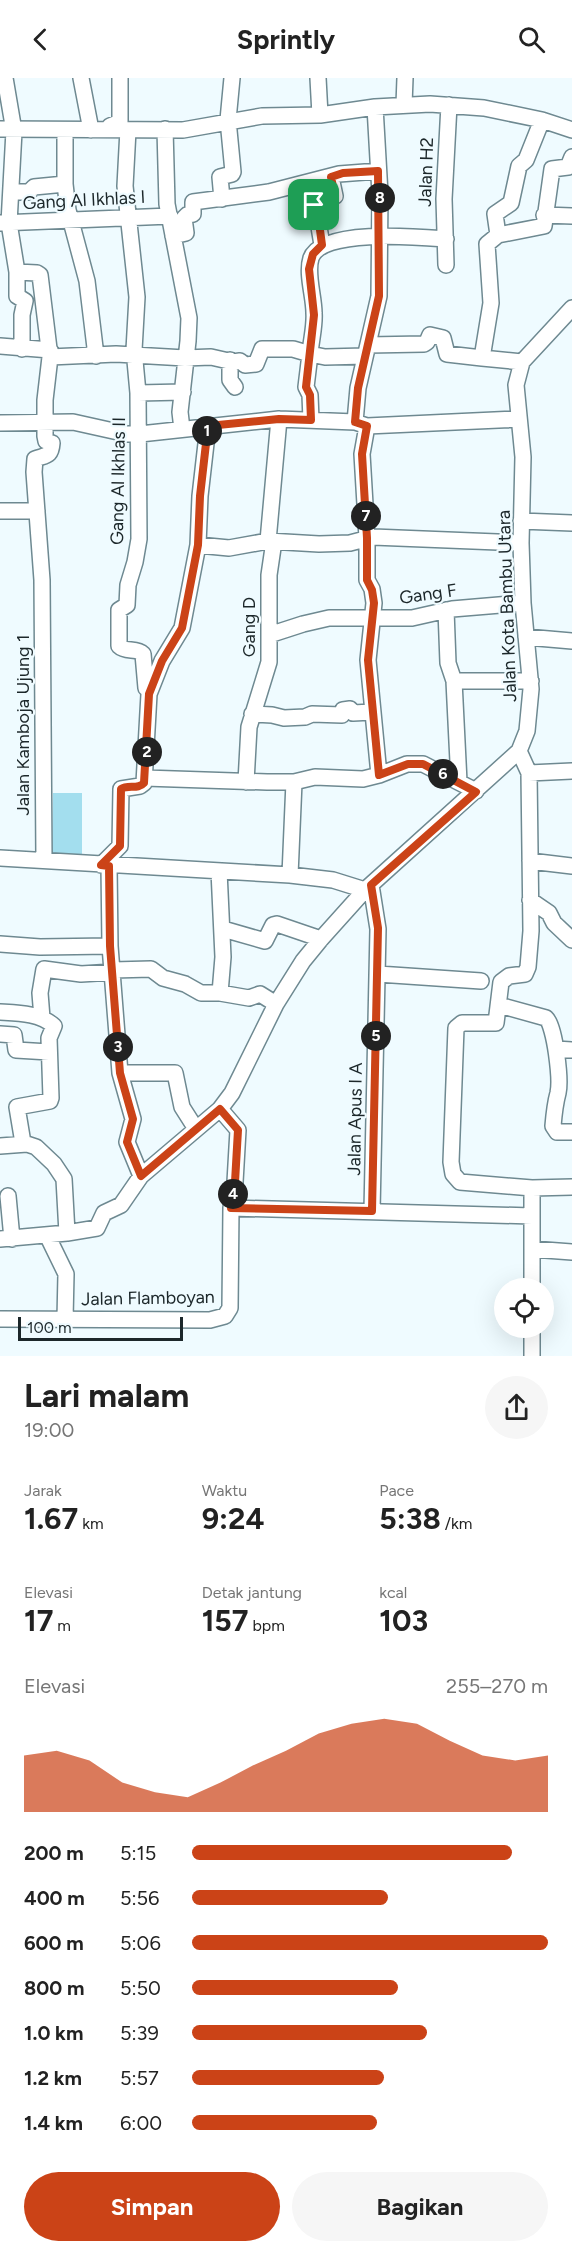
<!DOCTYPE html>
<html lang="id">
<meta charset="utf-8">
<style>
:root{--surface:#fff;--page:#f6f6f6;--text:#222;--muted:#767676;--accent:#cb4317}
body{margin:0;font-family:Figtree,sans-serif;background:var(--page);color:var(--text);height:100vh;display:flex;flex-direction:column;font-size:22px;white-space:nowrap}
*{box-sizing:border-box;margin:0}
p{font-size:20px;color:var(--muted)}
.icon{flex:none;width:33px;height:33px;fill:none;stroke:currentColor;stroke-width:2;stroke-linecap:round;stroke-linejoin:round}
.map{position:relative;height:1278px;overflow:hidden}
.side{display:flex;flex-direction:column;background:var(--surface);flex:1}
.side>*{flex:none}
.tools{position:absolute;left:494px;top:1200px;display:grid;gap:12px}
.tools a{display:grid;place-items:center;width:60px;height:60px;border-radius:50%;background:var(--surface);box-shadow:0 6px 24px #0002;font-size:30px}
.scale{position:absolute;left:18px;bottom:15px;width:165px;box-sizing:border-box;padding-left:6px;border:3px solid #1c272a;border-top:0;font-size:16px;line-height:21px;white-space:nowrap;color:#1c272a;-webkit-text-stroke:4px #effbff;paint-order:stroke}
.pin{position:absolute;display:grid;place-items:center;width:51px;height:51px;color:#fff;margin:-26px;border-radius:12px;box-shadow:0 3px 9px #0006}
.km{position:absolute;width:30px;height:30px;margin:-15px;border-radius:50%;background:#222;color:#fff;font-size:16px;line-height:30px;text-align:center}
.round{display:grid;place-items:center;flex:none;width:63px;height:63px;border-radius:32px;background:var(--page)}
.overview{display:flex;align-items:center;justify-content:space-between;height:102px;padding:0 24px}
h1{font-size:33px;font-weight:700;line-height:45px}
.figures{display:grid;grid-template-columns:repeat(3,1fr);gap:9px;height:102px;padding:6px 24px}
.figures div{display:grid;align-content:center}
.figures b{font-size:30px;font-weight:700}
.figures small{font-size:16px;font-weight:400}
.figures p{font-size:16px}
.chart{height:168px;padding:12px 24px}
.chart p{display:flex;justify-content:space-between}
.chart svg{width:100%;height:108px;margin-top:6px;fill:var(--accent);opacity:.7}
.primary-button{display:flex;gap:12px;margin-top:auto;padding:12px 24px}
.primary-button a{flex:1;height:69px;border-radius:36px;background:var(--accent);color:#fff;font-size:24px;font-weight:700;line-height:69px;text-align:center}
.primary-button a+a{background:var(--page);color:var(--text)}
ul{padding:0 24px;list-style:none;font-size:20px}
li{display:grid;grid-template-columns:96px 72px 1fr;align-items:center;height:45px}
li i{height:15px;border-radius:8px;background:var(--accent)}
header{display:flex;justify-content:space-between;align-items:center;height:78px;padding:0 24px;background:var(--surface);font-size:27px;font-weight:700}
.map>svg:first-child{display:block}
.green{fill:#a3deee}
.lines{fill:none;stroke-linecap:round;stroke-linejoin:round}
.minor-casing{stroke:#6e8991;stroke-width:18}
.minor{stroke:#fff;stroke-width:15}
.route-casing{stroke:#fff;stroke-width:12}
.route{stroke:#cb4317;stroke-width:8}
.labels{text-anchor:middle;stroke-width:4.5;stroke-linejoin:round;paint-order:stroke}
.street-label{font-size:18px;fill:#1c272a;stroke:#effbff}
</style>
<header><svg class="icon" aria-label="back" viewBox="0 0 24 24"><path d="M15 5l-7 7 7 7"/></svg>Sprintly<svg class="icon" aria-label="search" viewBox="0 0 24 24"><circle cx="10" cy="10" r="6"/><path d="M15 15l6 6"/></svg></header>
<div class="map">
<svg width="572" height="1278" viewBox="0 0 572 1278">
<rect width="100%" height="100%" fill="#effbff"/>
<!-- green -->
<path class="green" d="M53,715h29v63l-30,-1z"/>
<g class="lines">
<!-- minor casing -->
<g class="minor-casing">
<path id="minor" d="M5,0l9,53 -5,92 8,49v24l8,5 -3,14v34
M81,0l10,52
M318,0l2,37
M404,27l1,-27
M0,51l183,1 79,-14 58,-1 55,-8 55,-3 54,4 58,12 30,10
M108,51l2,-3 10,-4v-44
M165,51l2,75 22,114 -1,23 -8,71 2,17
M65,52v54l3,26 19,71 9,75
M128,52l-3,56 12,111 -3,53 4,43
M306,106l11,31 5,30
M11,114h18l5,-5 31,-3
M222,121l-2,-22 12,-3 1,-2 -5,-52 4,-42
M314,127l21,-9 -4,-19
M544,137l28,1
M0,145l170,-7
M498,157l-3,-21 16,-11 8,-37 7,-6 16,-40
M173,158l13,-3 -2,-15 3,-3 6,-1v-12l76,-10 70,-18 39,-3
M446,187l-2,-66 5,-94
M17,194l20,1 3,2 10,82 -5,43v36l1,5 6,2c-1,14 -6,12 -17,16l-1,13 8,108 2,280
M368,267l56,-1 3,-2 3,-7 13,3 4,16 35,4
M0,268l50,4
M50,279l66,-3 69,4 26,-1 22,5 7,-1 5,4 11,-1 6,-15h31l17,5c1,-14 5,-28 4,-41 0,-17 -8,-39 -3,-55 10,-30 109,-21 135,-19
M230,282v20l5,7
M522,284l-40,-4 9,-55 -4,-59 11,-9 46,-9 8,-57 16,-2 4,-10
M311,342l-1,-25 -4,-8 4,-33 15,3 40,-1
M355,344l3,-34 21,-92 1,-102 -5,-87
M0,345l73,-1 54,12h13l139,-15 76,3 12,4 151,-7
M367,348l-5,28 5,84v42l5,9 2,14 -6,57 11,115
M0,433h37
M521,443l51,2
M268,463l11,-122
M198,467l31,3 39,-7 51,3 31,-1 23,-6 148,6
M446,532l2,53 6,18 5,101
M269,557l34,-11 26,-6h83l40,-9 71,-6
M526,559l46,4
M454,603h77
M146,610l-3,-34c-7,-7 -17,-1 -24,-8v-36l8,-5 1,-20 7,-23 4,-23 -1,-146 45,-1
M252,636l20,1 12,3 21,-1 7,-3 30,1 1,-5 7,-1 3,4 19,-1
M519,673l10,22 2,158 -3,36 -3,7 -16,2 -8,6 -5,41h-34l-6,5 -5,134 2,12 7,8 72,6 40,-1
M529,695l43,-2
M145,700l122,4h27l21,-5 48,2 16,-4 28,-11h16l53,27
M246,704l3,-55 20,-65v-87l5,-34
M0,780l290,17 43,5 32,10
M530,783l42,5
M101,787l19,-19 1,-57 19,-3 4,-3 5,-89 13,-33 20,-33 16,-83 2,-49 8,-70
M109,788l1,80 10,127 13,46 -6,23 14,34
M219,793l4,86 -3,36
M290,797l4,-93
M371,807l7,44 -6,282
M530,822l19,13 5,10 18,17
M223,851l42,12 8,-16 4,-1 44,15
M0,866l40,3 70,-1
M113,892l38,-1 12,9 22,6 16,9h19l29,5 11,-4 16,10
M378,896l103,7
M499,927l47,13c9,8 15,62 12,75 -3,11 -4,21 -5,33l4,6h15
M0,934c17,1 40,1 54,14l-5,12 2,60 -1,3 -33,6 6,36
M42,940l-2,-25 4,-24 37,5 32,-2
M0,956l14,1 2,15 33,2
M556,971l16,1
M120,995h55l7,34 14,22
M0,1068l27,-2 9,3 18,17 10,15 3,54 -67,6
M532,1110v100
M8,1118l4,43
M231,1130l301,8
M67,1155l30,-5 7,-15 17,-8 20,-29 79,-67 12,-16 44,-89 27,-43 18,-22 44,-49 154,-139 8,-20 4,-42 -8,-86 -2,-60 2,-86 -7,-72 6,-23 50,-54
M47,1157l19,39 -1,45
M532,1171l40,3
M0,1241l210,1 15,-4 5,-8 1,-100 4,-26 3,-52 -18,-21
M532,1250v28"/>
</g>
<!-- minor -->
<use href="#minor" class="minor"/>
</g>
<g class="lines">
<!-- route casing -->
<g class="route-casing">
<path id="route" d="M378,93l1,125 -21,92 -3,34 12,4 -5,28 5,84v42l5,10 2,13 -6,57 11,115 29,-11h15l53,28 -105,93 7,43 -6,283 -141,-3 4,-26 3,-52 -18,-21 -79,67 -14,-34 6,-23 -13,-46 -10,-127 -1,-80 -8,-1 19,-19 1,-57c7,-5 17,1 23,-6l5,-89 13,-33 20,-33 16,-83 2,-49 8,-70 71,-7 32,1 -1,-25 -4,-8 8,-72 -5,-46 4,-15 9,-9 -4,-30 -4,-10 21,-9 -4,-19 12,-4z"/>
</g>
<!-- route -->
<use href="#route" class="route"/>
</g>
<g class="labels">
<!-- street labels -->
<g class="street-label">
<text transform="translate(426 94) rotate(-88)" y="6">Jalan H2</text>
<text transform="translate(84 122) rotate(-3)" y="6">Gang Al Ikhlas I</text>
<text transform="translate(118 403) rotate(-89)" y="6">Gang Al Ikhlas II</text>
<text transform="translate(428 516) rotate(-8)" y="6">Gang F</text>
<text transform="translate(507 528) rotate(-92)" y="6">Jalan Kota Bambu Utara</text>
<text transform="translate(249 549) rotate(-90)" y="6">Gang D</text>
<text transform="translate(23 647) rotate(-90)" y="6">Jalan Kamboja Ujung 1</text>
<text transform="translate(355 1041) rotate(-89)" y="6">Jalan Apus I A</text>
<text transform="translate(148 1220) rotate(-1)" y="6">Jalan Flamboyan</text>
</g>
</g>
</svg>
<div class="tools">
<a><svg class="icon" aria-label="locate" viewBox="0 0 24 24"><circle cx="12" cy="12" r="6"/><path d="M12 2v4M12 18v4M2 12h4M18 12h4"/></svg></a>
</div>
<div class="scale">100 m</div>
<div class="pin" style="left:314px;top:127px;background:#1e9e55"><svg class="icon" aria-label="arrive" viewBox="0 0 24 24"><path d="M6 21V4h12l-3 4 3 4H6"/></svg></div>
<b class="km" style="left:207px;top:353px">1</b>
<b class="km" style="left:147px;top:674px">2</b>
<b class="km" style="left:118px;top:969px">3</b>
<b class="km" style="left:233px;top:1116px">4</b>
<b class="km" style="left:376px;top:958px">5</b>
<b class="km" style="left:443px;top:696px">6</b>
<b class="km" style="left:366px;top:438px">7</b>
<b class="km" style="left:380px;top:120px">8</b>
</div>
<section class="side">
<div class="overview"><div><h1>Lari malam</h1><p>19:00</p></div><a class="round"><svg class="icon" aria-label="share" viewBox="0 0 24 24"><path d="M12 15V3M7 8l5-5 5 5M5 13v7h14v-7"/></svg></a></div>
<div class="figures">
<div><p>Jarak</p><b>1.67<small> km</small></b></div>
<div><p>Waktu</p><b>9:24</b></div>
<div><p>Pace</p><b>5:38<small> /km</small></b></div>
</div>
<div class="figures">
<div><p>Elevasi</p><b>17<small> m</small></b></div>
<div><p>Detak jantung</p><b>157<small> bpm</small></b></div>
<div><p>kcal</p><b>103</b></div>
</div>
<div class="chart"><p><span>Elevasi</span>255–270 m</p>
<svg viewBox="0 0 160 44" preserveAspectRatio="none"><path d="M0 44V21L10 19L20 23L30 32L40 36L50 38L60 32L70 25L80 19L90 12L100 8L110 6L120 8L130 15L140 21L150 23L160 21V44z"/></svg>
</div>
<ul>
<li><b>200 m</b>5:15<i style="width:90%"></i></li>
<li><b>400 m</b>5:56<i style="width:55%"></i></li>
<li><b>600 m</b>5:06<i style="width:100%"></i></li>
<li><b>800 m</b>5:50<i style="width:58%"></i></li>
<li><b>1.0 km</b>5:39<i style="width:66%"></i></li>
<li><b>1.2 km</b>5:57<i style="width:54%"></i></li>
<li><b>1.4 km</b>6:00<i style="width:52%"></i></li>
</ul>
<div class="primary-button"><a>Simpan</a><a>Bagikan</a></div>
</section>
